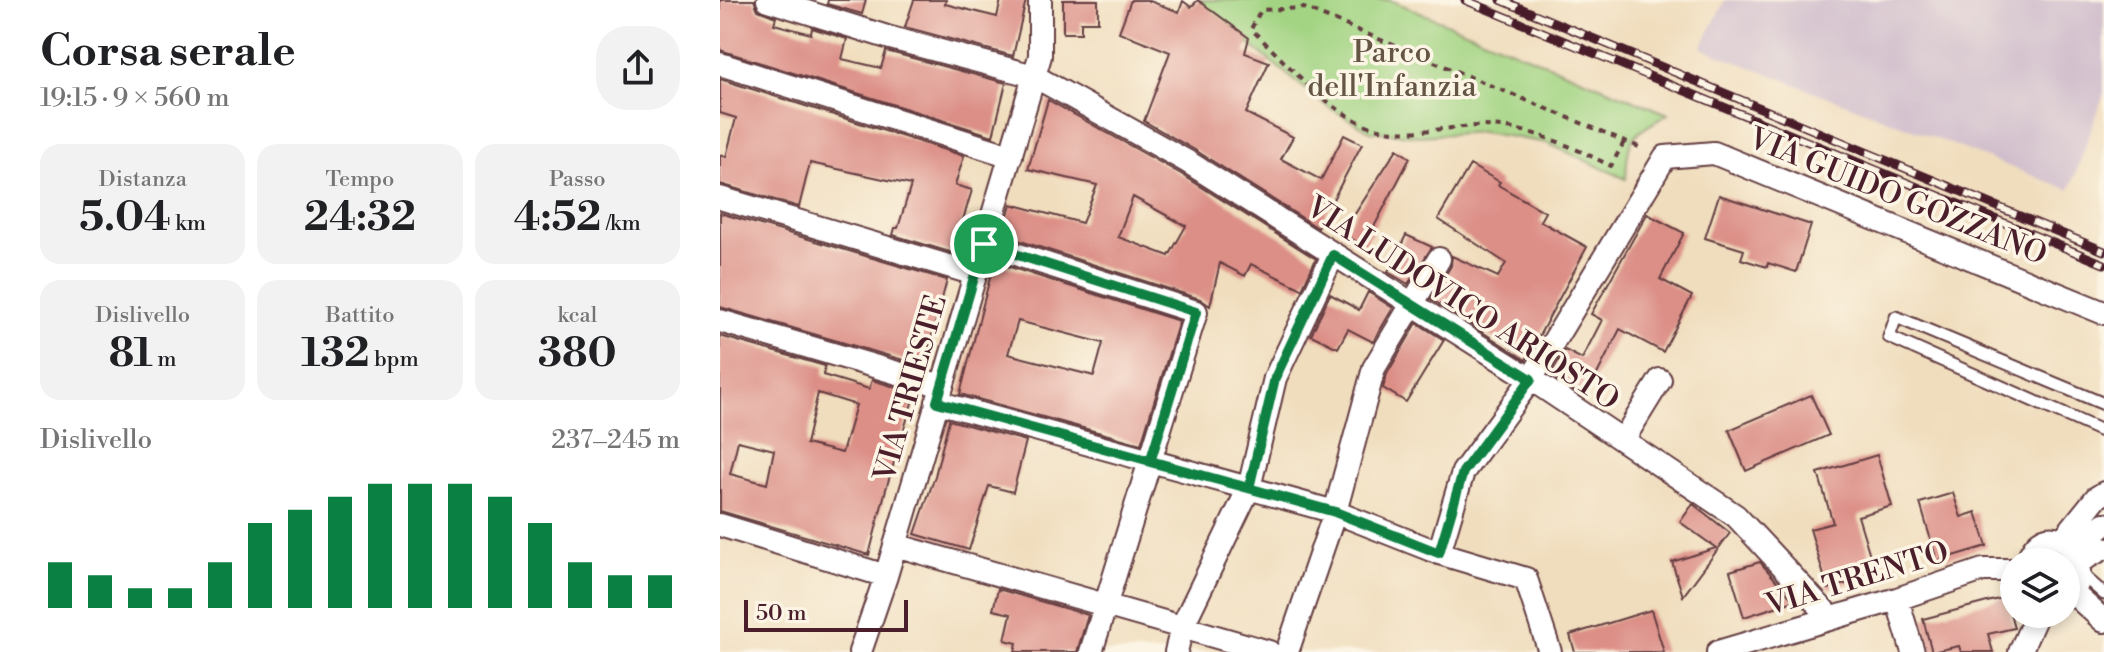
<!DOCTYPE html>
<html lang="it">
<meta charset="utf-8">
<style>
:root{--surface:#fff;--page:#f2f2f2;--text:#202124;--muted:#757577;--accent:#0b8043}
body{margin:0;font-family:"Libre Bodoni",serif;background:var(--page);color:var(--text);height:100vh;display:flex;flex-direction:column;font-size:30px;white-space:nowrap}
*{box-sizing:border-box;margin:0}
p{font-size:26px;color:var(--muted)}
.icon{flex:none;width:44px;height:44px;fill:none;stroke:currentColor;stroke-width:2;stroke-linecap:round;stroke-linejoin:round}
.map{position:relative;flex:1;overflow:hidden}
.side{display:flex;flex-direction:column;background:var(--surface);width:720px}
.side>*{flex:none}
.fabs{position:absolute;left:1280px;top:548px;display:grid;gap:16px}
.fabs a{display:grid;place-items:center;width:80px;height:80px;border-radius:50%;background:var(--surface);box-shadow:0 4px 12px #0003;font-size:40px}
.scale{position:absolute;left:24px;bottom:20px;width:164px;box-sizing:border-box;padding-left:8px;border:4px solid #4a1f2b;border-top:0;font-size:22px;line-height:28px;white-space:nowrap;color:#4a1f2b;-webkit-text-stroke:6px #fcf5e5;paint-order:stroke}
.pin{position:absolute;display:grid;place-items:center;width:68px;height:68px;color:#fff;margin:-34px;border:4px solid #fff;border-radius:50%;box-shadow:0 2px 8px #0007}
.round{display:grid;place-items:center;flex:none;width:84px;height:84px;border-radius:32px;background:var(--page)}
.headline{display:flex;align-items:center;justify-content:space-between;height:136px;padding:0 40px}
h1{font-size:44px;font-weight:700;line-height:60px}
.metrics{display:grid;grid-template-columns:repeat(3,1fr);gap:12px;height:136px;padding:8px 40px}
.metrics div{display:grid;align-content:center;border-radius:20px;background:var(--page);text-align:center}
.metrics b{font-size:40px;font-weight:700}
.metrics small{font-size:22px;font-weight:400}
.metrics p{font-size:22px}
.chart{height:224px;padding:16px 40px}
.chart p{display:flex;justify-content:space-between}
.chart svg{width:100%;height:144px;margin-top:8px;stroke:var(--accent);stroke-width:6}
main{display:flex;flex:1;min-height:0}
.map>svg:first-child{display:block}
.industrial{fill:#d0bdcc}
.green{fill:#a3d483;stroke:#767a57;stroke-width:2}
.building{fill:#dc8f87;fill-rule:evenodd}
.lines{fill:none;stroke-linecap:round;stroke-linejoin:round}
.service-casing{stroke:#633c41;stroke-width:15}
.minor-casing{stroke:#633c41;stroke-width:26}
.path{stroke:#633c41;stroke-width:4;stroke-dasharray:6 6;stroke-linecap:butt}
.service{stroke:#fff;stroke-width:11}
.minor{stroke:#fff;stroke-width:22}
.rail-casing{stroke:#4a1f2b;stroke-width:9}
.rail{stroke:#fcf5e5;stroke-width:6;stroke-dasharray:18;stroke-linecap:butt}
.route-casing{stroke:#fff;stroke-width:16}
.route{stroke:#0b8043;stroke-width:10}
.labels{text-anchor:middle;stroke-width:7;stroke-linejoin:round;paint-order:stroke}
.park-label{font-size:30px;fill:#655545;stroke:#fcf5e5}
.street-label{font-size:30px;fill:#4a1f2b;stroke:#fcf5e5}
</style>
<main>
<section class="side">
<div class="headline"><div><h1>Corsa serale</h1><p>19:15 · 9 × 560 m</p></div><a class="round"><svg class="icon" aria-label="share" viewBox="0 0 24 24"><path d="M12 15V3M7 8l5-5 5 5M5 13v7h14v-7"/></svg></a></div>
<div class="metrics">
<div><p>Distanza</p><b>5.04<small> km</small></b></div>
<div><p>Tempo</p><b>24:32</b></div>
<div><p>Passo</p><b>4:52<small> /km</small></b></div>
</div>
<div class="metrics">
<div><p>Dislivello</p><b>81<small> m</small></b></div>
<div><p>Battito</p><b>132<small> bpm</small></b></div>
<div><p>kcal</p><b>380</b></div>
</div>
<div class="chart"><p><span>Dislivello</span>237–245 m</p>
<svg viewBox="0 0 160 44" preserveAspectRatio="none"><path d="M5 44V30M15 44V34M25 44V38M35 44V38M45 44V30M55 44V18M65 44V14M75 44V10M85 44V6M95 44V6M105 44V6M115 44V10M125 44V18M135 44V30M145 44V34M155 44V34"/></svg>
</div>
</section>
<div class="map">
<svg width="1384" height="652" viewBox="0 0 1384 652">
<rect width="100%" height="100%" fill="#fcf5e5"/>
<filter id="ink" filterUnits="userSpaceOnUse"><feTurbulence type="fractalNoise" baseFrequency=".0125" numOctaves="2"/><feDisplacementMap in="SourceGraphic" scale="16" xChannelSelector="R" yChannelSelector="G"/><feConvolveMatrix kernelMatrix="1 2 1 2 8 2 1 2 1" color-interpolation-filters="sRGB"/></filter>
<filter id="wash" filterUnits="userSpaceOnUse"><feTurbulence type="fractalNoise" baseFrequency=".006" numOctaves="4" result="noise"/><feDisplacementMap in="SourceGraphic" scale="32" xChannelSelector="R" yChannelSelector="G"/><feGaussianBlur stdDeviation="1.8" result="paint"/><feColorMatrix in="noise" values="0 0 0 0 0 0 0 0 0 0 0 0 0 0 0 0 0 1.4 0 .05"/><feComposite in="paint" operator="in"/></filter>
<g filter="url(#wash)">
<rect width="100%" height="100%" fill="#f0ddbd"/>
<!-- industrial -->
<path class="industrial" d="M1005,0h379v93l-34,97 -369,-142z"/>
<!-- green -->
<path class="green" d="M482,0h188l278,114c-37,22 -40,20 -42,65l-79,-36 -65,-11 -64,4 -48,-5 -42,-24 -129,-103z"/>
<g id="blocks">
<!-- building -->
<path class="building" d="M0,0h34l4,10 18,7 -2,7 37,10 1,-6 35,11 -5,20 39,9 5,-17 120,32 -13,53 -273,-86z
M108,0h38l-4,14 -35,-10z
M194,0h32l-1,4 52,13 4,-17h25l-13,56 -108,-29z
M343,0h35v22h-17v11h-18z
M411,0h16l32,12 4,-11 8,6 7,-7 51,38 -4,15 24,9 -23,51 47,24 -12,22 40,21 23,-45 18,9 -44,84 -123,-78 -51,-29 26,-69 -51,-20z
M0,79l244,77 -9,29 17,5 -19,63 -60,-18 2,-7h3l13,-43 -101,-22 -11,44 -79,-23v-29l6,2 10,-39 -16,-5z
M328,100l133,74 135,85 -14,30 -51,-25 -6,12 -25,-13 -10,43 -10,-7 -198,-64 9,-31 71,19 15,-38 -69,-16zM413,197l53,29 -17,30 -51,-19z
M677,149l13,9 -46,88 -22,-12z
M750,165l30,17 -2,3 47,27 -5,9 47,26 -61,113 -95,-61 20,-33 1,-10 46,21 8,-14 -68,-44z
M999,195l92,30 -15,47 -28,-9 -1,4 -26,-8 3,-9 -39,-12z
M0,213l227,67 -23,86 -204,-59z
M927,214l37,19 -24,46 32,17 -29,56 -43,-23 -35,69 -35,-23 15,-25 17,9 20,-39 -11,-6z
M686,235l26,12 -24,37 -20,-12z
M274,262l185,59 -38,123 -181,-50zM298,321l85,22 -9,33 -86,-22z
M648,292l25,16 -20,34 -25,-13 -10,19 -27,-13 19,-41 29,16z
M697,323l27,17 -38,62 -23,-14 4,-14z
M0,336l105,30 -2,9 46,14 3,-9 43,13 -29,96 -17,66 -149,-44zM98,393l38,12 -14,48 -36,-9zM18,441l36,9 -7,34 -37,-10z
M1091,395l18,40 -83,36 -17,-41z
M229,420l77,21 -13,51 -24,-6 -20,64 -54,-16 20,-58z
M1157,455l15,51 -34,10 18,59 -48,14 -18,-60 23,-6 -15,-50z
M1233,493l8,24 15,-5 11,34 -50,15 -17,-58z
M973,504l37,29 -47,63 -11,-34 44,-14 -36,-26z
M1040,562l34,39 -50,16 -14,-46z
M278,589l90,26 -11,37h-62l2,-9 -12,-3 6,-26 -18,-4z
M1286,597l8,31 -26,6 5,18h-32l-2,-6 -27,6 -9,-33z
M931,610l13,42h-89l-5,-17z"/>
</g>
</g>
<g filter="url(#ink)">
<use href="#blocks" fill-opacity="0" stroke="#633c41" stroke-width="2"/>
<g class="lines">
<!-- service casing -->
<g class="service-casing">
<path id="service" d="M1384,404l-208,-87 -7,20 215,95
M1366,578l18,16"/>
</g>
<!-- minor casing -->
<g class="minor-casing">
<path id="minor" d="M48,0l119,37 147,39 154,86 343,217 205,137 95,102
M0,64l291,92
M0,198l255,76
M264,244l212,68 -105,340
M0,321l222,65
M217,402l398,110 104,41 87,26 24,73
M903,440l37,-60
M0,525l166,51
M1344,538l32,-40 8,-5
M175,545l374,107
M1357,545l27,-21
M719,553l24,-81 68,-93 134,-222 49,-4 390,160
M1366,558l18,-10
M1307,562c22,-62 77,10 39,35
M1354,594l30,27
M1177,599l16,53
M140,652l26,-76 154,-520v-56
M456,652l6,-25 67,-139 26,-110 58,-123
M567,652l48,-140 39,-144 65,-109
M998,652l179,-53 86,-29h31
M1300,652l17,-38"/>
</g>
<!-- path -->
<path class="path" d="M904,142l-13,24c-42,-21 -85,-41 -133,-40 -37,1 -73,12 -109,0 -43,-16 -85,-66 -118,-97l10,-19 43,-2 340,141"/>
<!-- service -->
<use href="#service" class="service"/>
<!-- minor -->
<use href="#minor" class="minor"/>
<!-- rail casing -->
<g class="rail-casing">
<path id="rail" d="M745,0l639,264
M781,0l603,251"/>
</g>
<!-- rail -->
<use href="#rail" class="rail"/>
</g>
</g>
<g class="lines" filter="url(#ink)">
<!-- route casing -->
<g class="route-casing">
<path id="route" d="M264,244l-47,158 398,110 104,41 24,-81 68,-93 -198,-124 -58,123 -26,110 -99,-26 46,-150 -212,-68"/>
</g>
<!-- route -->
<use href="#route" class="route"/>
</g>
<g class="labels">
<!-- park labels -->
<g class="park-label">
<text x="672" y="62">Parco<tspan x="672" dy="34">dell'Infanzia</tspan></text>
</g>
<!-- street labels -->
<g class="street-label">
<text transform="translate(1178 196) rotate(22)" y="10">VIA GUIDO GOZZANO</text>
<text transform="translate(743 303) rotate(33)" y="10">VIA LUDOVICO ARIOSTO</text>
<text transform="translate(190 388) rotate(-74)" y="10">VIA TRIESTE</text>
<text transform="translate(1137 578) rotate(-17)" y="10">VIA TRENTO</text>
</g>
</g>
</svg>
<div class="fabs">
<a><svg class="icon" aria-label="layers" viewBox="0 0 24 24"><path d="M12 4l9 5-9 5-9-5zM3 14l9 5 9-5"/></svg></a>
</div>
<div class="scale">50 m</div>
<div class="pin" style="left:264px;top:244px;background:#1e9e55"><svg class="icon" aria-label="arrive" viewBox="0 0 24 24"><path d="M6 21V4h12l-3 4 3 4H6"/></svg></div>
</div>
</main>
